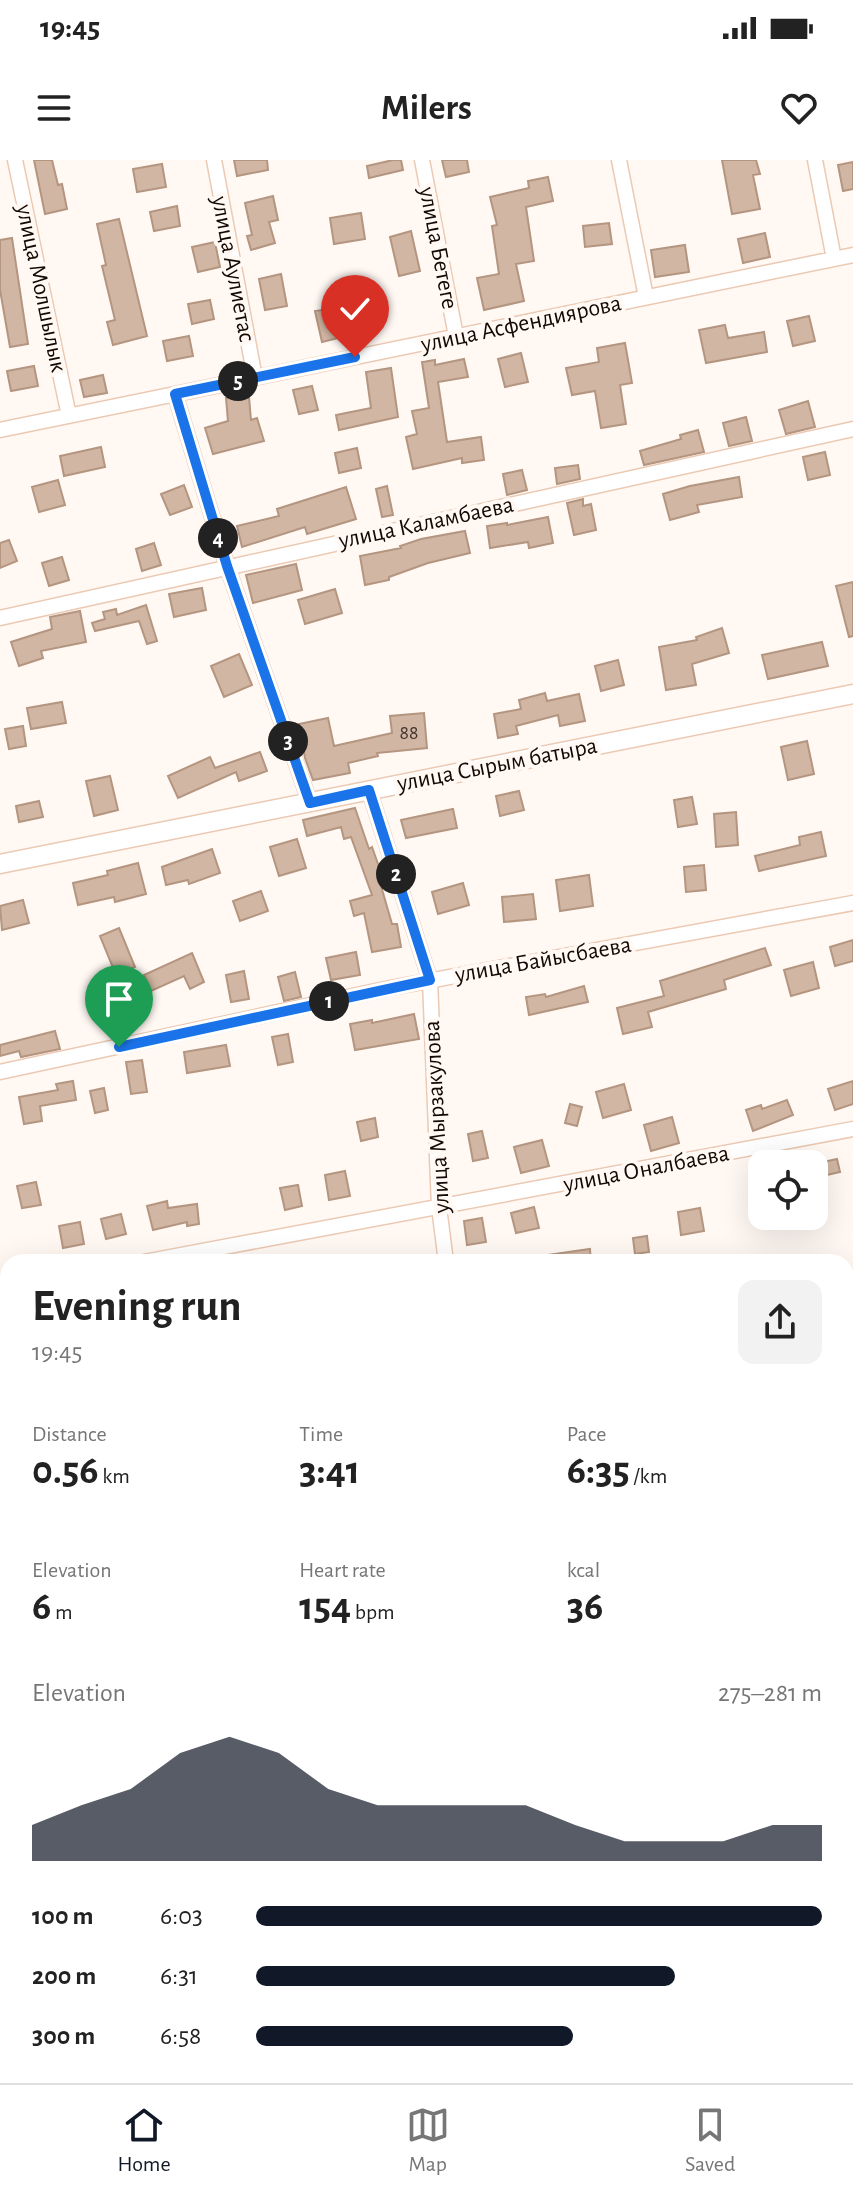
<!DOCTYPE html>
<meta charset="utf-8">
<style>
:root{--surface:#fff;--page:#f2f2f2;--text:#222;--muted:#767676;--line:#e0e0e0;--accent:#111827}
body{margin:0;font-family:"Alegreya Sans",sans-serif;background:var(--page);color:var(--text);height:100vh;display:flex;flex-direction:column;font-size:30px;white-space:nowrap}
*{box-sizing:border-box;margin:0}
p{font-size:26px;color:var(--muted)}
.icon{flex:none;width:44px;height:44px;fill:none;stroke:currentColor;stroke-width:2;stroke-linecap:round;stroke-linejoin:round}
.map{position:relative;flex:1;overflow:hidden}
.details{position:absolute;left:0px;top:1094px;width:854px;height:830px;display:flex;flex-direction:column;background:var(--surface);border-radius:24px 24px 0 0;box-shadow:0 8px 32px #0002}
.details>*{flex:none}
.tools{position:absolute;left:748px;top:990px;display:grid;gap:16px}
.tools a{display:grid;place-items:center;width:80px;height:80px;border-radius:16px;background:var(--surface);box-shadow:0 8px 32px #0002;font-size:40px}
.pin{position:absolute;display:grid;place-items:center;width:68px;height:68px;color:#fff;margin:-82px -34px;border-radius:50% 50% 50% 0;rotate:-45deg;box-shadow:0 0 8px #0007}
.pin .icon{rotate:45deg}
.km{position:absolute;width:40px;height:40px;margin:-20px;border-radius:50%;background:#222;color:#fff;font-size:22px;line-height:40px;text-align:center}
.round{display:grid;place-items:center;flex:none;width:84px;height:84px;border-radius:16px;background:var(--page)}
.overview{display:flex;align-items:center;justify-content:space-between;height:136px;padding:0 32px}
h1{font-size:44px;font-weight:700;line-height:60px}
.metrics{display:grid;grid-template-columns:repeat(3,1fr);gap:12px;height:136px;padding:8px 32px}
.metrics div{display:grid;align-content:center}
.metrics b{font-size:40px;font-weight:700}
.metrics small{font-size:22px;font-weight:400}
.metrics p{font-size:22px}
.chart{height:224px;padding:16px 32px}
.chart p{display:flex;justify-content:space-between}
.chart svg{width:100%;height:144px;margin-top:8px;fill:var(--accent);opacity:.7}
ul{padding:0 32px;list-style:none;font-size:26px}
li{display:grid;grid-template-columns:128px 96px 1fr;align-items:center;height:60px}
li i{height:20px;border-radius:10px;background:var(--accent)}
.status{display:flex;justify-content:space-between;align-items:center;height:56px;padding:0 40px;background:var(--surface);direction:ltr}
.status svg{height:22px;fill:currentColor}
header{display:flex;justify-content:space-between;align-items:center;height:104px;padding:0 32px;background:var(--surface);font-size:36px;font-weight:700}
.tab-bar{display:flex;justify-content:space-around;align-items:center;height:112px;border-top:2px solid var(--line);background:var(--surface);font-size:22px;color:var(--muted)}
.tab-bar a{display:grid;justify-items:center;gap:4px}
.tab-bar .selected{color:var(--accent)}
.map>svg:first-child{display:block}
.building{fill:#d1b6a3;stroke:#b49580;stroke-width:2}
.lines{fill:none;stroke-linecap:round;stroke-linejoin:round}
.service-casing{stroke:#ebc9b3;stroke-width:10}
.minor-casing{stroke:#ebc9b3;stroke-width:17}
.tertiary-casing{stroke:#ebc9b3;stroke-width:21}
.service{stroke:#fff;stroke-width:7}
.minor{stroke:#fff;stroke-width:14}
.tertiary{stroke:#fff;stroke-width:18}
.route-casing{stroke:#fff;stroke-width:16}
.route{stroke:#1a73e8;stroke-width:10}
.labels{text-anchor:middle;stroke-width:8;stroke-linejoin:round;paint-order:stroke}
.number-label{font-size:20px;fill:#42342b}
.street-label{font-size:24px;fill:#130803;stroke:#fff8f3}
</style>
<div class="status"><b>19:45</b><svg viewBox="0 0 49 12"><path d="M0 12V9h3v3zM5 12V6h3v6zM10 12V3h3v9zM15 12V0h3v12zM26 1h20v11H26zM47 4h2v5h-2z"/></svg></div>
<header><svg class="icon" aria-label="menu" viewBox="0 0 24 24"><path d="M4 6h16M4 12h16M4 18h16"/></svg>Milers<svg class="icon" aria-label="heart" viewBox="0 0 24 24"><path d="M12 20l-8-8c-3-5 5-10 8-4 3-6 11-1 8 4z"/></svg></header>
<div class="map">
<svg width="853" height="1923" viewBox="0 0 853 1923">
<rect width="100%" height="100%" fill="#fff8f3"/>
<!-- building -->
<path class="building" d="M34,0h18l6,25 4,-1 5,25 -22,5z
M234,0h33l1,10 -31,6z
M393,0h8l2,10 -34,8 -2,-12z
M442,0h25l2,12 -23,5z
M722,0h34l4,14 -7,1 7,34 -28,5z
M853,2v27l-10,2 -5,-26z
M162,4l4,23 -29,5 -4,-23z
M548,17l5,24 -27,6 8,54 -18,3 8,37 -40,9 -7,-32 22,-4 -7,-48 5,-1 -7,-28 39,-9 -1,-7z
M273,36l5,24 -9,2 6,21 -24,7 -4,-14 5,-1 -7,-32z
M177,46l3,20 -26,5 -4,-19z
M361,53l4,26 -31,5 -4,-26z
M119,59l28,117 -34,9 -6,-23 8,-2 -13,-54 4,-1 -9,-41z
M609,63l3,21 -27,3 -2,-21z
M411,71l9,40 -21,5 -9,-39z
M765,73l5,24 -27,6 -5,-24z
M12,78l16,106 -18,3 -10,-57v-50z
M215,82l5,25 -22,5 -6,-25z
M685,85l4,27 -34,5 -4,-27z
M281,114l6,32 -22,4 -6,-31z
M210,140l4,19 -22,5 -4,-20z
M373,143l3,20 -32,6 2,7 -24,6 -7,-31z
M809,156l6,25 -22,5 -6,-25z
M725,165l3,13 36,-6 3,20 -61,11 -7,-33z
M189,176l4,20 -26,5 -4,-20z
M625,183l7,40 -12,2 6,39 -25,4 -6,-37 -23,4 -6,-27 33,-6 -2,-14z
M521,193l7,29 -23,5 -7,-28z
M464,199l4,18 -30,5 9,60 34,-5 3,23 -22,3v-5l-49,11 -7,-32 11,-3 -5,-23 17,-3 -7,-46 13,-2v5z
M34,206l4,20 -27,5 -4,-20z
M391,208l7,49 -59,13 -3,-15 35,-7 -5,-36z
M103,215l4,18 -23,4 -4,-17z
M312,226l6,24 -19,4 -6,-24z
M249,237l2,23 6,-2 7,23 -51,13 -8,-26 23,-7 -2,-23z
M808,241l7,26 -29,7 -7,-24z
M746,257l6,24 -23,5 -6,-23z
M698,270l6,22 -60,13 -4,-14 41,-12 -1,-4z
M101,287l4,20 -41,9 -4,-20z
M357,288l4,20 -22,5 -4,-20z
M825,292l5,23 -22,5 -5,-23z
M578,305l2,14 -23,5 -2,-16z
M522,310l5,20 -20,5 -4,-21z
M739,317l3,20 -45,8 2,7 -29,8 -7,-26 27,-8z
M58,320l7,25 -26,7 -7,-25z
M184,325l8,22 -22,8 -9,-21z
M387,326l6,29 -11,2 -6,-28z
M346,327l10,32 -49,15 -2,-7 -63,20 -5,-21 42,-10 -2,-7z
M583,339v7l8,-2 5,26 -22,5 -7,-32z
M548,357l5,26 -24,5 -1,-6 -38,6 -3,-22 20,-3v2z
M465,371l5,22 -42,10 -39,14v3l-24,5 -5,-29 41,-8 -1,-2 21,-7z
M9,380l8,21 -17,7v-25z
M154,383l7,22 -19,6 -6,-22z
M62,397l7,23 -20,6 -7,-23z
M296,404l6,26 -49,13 -7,-28z
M853,422v54l-4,1 -13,-51z
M202,428l4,22 -32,7 -5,-23z
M335,429l7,24 -37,11 -7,-24z
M146,445l11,36 -10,3 -8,-23 -44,10 -3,-8 13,-4 -2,-7 13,-3 1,6z
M80,451l6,31 -45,9 2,7 -24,8 -8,-24 41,-13 -2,-12z
M722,468l7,25 -37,11 4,21 -30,5 -7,-43 38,-7 -1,-3z
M822,482l6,24 -60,13 -6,-24z
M239,494l13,31 -28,12 -13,-31z
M618,500l6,25 -23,6 -6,-25z
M545,533l2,8 32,-7 6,27 -25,5 -2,-11 -42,11 2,8 -20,4 -4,-24 27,-5 -2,-9z
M62,542l4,21 -35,6 -4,-21z
M424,553l3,35 -50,5 1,3 -30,7 2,10 -37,7 -8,-22 -6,-34 29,-6 6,28 58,-13 -2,-17z
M23,566l3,20 -17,3 -4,-20z
M807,581l7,33 -26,6 -7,-33z
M260,592l7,19 -28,10 -3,-9 -58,26 -10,-22 42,-19 5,11z
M110,616l8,34 -24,6 -8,-35z
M519,631l5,19 -24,6 -4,-20z
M692,637l5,27 -19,3 -4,-27z
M39,641l4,16 -24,5 -3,-16z
M355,648l14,41 3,-2 11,31 -4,1 13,45h5l4,23 -29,5 -8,-39 -10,3 -4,-15 22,-6 -21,-58 -7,2 -3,-12 -34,9 -4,-16z
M453,649l4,19 -51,10 -5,-18z
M736,652l2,33 -22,2 -2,-33z
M821,672l5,24 -67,15 -4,-15 45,-11 -1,-8z
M297,679l9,29 -27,8 -9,-29z
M212,689l8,24 -31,11 -1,-4 -22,5 -4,-18z
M138,703l8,31 -31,8 -1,-5 -36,8 -5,-22 35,-8 -1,-4z
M704,705l2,25 -20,2 -2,-25z
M589,715l4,31 -33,5 -4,-31z
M463,723l6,22 -31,9 -6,-22z
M261,731l7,20 -28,10 -7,-20z
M533,734l3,25 -32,3 -2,-25z
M23,740l6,23 -27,7 -2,-24z
M119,768l16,39 -19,8 -16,-39z
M853,780v21l-18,5 -5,-19z
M765,788l6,17 -47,15 2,9 -78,23 4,15 -29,7 -6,-26 47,-12 -4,-15z
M356,792l4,23 -29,5 -5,-22z
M192,793l12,29 -14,7 -6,-13 -33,15 -7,-16z
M813,802l6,26 -28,8 -7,-26z
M244,811l5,28 -18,3 -5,-27z
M295,812l6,25 -17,4 -6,-24z
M584,826l4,16 -59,13 -3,-18 19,-3 1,3z
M126,849l5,20 -21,6 -6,-20z
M414,854l5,25 -64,11 -5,-26 22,-4v3z
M55,871l5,18 -39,8 -2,-6 -19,5v-11z
M288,874l5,28 -15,3 -6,-28z
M226,885l4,21 -43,7 -3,-21z
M142,900l5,32 -16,2 -5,-32z
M73,921l3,19 -36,6 2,15 -18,3 -5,-27 39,-7 -2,-6z
M853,921v23l-18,6 -7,-21z
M624,924l7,26 -28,8 -7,-26z
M104,928l4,22 -13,3 -5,-22z
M787,940l6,15 -40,16 -7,-21 15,-5 1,4z
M570,944l12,3 -5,19 -12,-3z
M672,957l7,26 -28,8 -7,-26z
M375,958l3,19 -17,4 -4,-19z
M482,971l6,27 -15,3 -5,-27z
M542,980l7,26 -28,7 -7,-26z
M837,999l3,13 -26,6v-14z
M345,1011l5,25 -21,4 -4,-25z
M36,1022l5,23 -19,3 -5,-22z
M298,1025l4,21 -17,4 -5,-22z
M167,1041l1,7 29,-4 2,20 -12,2v-4l-34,8 -6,-24z
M534,1047l5,21 -23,5 -5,-20z
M700,1048l4,23 -23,4 -3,-23z
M121,1054l5,20 -20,5 -5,-20z
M768,1056h43v7l-41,6z
M482,1058l4,24 -19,3 -3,-24z
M80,1062l4,22 -21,4 -4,-22z
M647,1076l2,16 -14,2 -2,-16z
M590,1089l1,13h-44v-7z"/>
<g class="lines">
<!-- service casing -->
<g class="service-casing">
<path id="service" d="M641,1916l2,7"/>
</g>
<!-- minor casing -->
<g class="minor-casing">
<path id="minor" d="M15,0l54,256
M214,0l41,218
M422,0l34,176
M619,0l27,137
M815,0l19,99
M175,234l52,172 83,237
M0,270l853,-175
M0,458l853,-189
M369,630l61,190 9,227 7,55
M0,912l390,-84 463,-85
M144,1102l709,-133
M0,1129l8,-1
M0,1349l8,-2
M846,1494l7,-2
M846,1881l7,23
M216,1916l2,7
M429,1916l2,7"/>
</g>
<!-- tertiary casing -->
<g class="tertiary-casing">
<path id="tertiary" d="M0,704l853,-170
M846,1278l7,-2
M0,1510l8,-2"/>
</g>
<!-- service -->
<use href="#service" class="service"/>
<!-- minor -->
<use href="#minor" class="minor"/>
<!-- tertiary -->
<use href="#tertiary" class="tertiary"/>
</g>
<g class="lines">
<!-- route casing -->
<g class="route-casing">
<path id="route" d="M119,887l311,-67 -61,-190 -59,13 -83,-237 -52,-172 180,-37"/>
</g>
<!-- route -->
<use href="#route" class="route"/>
</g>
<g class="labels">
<!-- number labels -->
<g class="number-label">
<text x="409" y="579">88</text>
</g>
<!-- street labels -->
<g class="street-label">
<text transform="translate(439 88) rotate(79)" y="8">улица Бетеге</text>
<text transform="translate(234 109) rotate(79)" y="8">улица Аулиетас</text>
<text transform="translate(42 128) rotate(78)" y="8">улица Молшылык</text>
<text transform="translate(521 163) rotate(-12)" y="8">улица Асфендиярова</text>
<text transform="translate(426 362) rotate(-12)" y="8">улица Каламбаева</text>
<text transform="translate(497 604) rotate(-11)" y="8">улица Сырым батыра</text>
<text transform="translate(543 799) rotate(-10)" y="8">улица Байысбаева</text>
<text transform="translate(436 957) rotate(-93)" y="8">улица Мырзакулова</text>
<text transform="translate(646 1008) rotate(-11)" y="8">улица Оналбаева</text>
</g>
</g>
</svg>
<div class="tools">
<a><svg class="icon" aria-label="locate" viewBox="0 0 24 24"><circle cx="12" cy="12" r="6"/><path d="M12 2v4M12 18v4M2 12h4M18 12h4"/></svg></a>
</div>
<div class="pin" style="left:119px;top:887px;background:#1e9e55"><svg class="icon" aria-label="arrive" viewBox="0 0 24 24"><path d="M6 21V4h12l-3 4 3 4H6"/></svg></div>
<div class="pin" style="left:355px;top:197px;background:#d93025"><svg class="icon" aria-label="check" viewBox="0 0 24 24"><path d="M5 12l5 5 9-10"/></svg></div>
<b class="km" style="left:329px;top:841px">1</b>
<b class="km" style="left:396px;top:714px">2</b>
<b class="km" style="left:288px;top:581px">3</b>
<b class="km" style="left:218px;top:378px">4</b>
<b class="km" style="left:238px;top:221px">5</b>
<section class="details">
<div class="overview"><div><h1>Evening run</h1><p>19:45</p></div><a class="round"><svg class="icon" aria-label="share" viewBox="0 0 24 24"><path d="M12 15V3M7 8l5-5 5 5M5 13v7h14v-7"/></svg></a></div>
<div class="metrics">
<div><p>Distance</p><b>0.56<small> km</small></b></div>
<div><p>Time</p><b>3:41</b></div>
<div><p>Pace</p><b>6:35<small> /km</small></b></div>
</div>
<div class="metrics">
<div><p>Elevation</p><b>6<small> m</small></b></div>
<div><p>Heart rate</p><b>154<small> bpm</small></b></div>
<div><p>kcal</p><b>36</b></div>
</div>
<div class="chart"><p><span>Elevation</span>275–281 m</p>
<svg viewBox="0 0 160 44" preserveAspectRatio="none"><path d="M0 44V33L10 27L20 22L30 11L40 6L50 11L60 22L70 27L80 27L90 27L100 27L110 33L120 38L130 38L140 38L150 33L160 33V44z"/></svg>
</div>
<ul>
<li><b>100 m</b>6:03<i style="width:100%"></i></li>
<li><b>200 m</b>6:31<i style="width:74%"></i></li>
<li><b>300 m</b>6:58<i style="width:56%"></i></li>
</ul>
</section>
</div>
<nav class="tab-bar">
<a class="selected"><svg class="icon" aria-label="home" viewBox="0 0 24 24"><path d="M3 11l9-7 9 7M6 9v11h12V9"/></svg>Home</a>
<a><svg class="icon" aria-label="map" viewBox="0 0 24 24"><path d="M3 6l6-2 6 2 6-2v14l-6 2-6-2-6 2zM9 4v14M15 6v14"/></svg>Map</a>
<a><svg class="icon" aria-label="saved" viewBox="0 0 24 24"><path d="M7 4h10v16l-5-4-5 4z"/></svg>Saved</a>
</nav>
